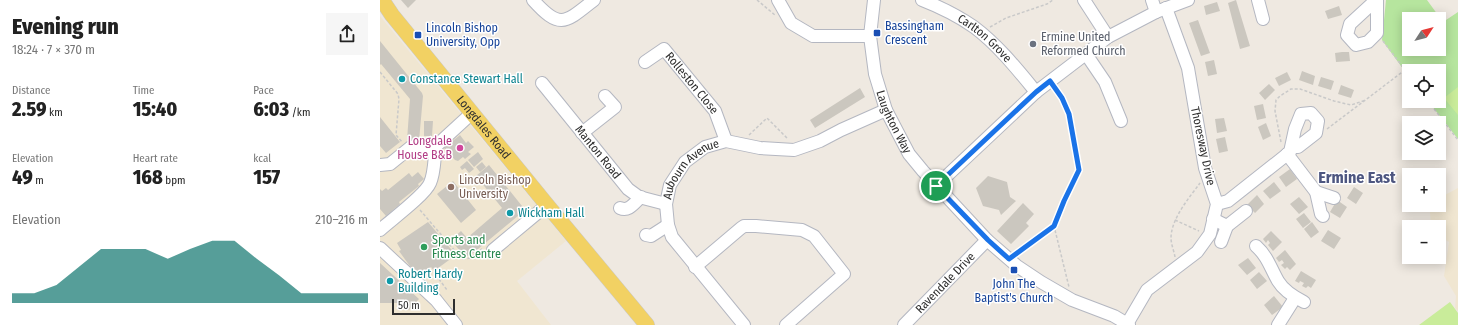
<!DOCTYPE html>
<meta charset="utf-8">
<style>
:root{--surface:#fff;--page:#f6f6f6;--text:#222;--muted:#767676;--accent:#0f766e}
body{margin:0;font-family:"Fira Sans Condensed",sans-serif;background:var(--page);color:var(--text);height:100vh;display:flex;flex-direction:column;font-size:15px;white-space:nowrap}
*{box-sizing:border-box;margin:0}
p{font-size:13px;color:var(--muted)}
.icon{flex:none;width:22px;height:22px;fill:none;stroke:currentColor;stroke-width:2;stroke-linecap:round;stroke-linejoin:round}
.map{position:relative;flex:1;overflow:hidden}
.sheet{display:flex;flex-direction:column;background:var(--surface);width:380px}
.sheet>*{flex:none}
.needle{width:26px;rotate:54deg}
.fabs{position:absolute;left:1022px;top:12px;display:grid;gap:8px}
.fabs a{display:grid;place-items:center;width:44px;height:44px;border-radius:0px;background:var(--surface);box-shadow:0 2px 10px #0003;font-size:20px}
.scale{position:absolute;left:12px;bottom:10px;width:63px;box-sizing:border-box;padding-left:4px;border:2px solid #2e2e2e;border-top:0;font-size:11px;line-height:14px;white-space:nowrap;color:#2e2e2e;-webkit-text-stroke:3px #fff;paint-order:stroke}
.pin{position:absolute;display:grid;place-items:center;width:34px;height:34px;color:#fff;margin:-17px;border:2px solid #fff;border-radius:50%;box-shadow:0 1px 4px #0007}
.round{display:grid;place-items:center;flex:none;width:42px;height:42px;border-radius:0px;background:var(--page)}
.overview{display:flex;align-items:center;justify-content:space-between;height:68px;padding:0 12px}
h1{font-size:22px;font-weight:800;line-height:30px}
.figures{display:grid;grid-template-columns:repeat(3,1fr);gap:6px;height:68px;padding:4px 12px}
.figures div{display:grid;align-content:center}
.figures b{font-size:20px;font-weight:800}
.figures small{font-size:11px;font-weight:400}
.figures p{font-size:11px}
.chart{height:112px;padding:8px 12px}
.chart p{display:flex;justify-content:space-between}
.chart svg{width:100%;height:72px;margin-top:4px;fill:var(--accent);opacity:.7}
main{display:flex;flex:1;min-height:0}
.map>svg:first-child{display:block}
.education{fill:#f0e6d1}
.green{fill:#b6e59e;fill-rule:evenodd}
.pitch{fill:#c9ec9a}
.building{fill:#cbc7bf}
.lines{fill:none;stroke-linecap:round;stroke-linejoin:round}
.minor-casing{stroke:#b4b7c1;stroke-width:14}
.major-casing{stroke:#c9c9c9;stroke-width:16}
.path{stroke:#c9c9c9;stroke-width:1.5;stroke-dasharray:3 2;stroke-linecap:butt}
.minor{stroke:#fff;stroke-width:12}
.major{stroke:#f2d163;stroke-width:15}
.route-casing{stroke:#fff;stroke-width:8}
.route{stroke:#1a73e8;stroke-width:5}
.transit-dot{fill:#1a4fb4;stroke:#fff;stroke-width:1.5}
.worship-dot{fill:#6b7280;stroke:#fff;stroke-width:1.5}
.culture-dot{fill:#0f9aa8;stroke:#fff;stroke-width:1.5}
.hotel-dot{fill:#d1479c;stroke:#fff;stroke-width:1.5}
.education-dot{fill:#8d6e63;stroke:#fff;stroke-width:1.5}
.leisure-dot{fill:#2e9e5b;stroke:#fff;stroke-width:1.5}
.labels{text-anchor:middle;stroke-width:3;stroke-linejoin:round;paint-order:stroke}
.transit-label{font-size:12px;fill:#164399;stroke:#fff;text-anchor:start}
.worship-label{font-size:12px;fill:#5b616d;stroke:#fff;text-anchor:start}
.street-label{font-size:12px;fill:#2e2e2e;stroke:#fff}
.culture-label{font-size:12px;fill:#0d838f;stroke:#fff;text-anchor:start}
.hotel-label{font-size:12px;fill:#b23c85;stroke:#fff;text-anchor:end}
.education-label{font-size:12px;fill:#785e54;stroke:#fff;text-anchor:start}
.leisure-label{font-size:12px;fill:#27864d;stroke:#fff;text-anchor:start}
.district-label{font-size:16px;font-weight:bold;fill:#4d5680;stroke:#fff}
</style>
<main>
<section class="sheet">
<div class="overview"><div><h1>Evening run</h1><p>18:24 · 7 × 370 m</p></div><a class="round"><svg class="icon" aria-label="share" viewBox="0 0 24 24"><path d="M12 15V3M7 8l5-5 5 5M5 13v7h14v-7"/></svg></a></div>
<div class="figures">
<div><p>Distance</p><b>2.59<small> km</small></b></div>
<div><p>Time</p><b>15:40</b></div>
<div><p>Pace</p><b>6:03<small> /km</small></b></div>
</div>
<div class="figures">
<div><p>Elevation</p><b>49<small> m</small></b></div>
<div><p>Heart rate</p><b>168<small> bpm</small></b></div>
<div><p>kcal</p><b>157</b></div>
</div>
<div class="chart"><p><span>Elevation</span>210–216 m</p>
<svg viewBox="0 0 160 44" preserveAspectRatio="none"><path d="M0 44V38L10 38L20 33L30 22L40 11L50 11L60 11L70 17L80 11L90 6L100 6L110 17L120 27L130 38L140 38L150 38L160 38V44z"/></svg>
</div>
</section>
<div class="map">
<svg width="1078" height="325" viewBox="0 0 1078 325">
<rect width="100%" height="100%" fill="#efe9e1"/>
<!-- education -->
<path class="education" d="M0,16l186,225 -49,40 34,44h-171z
M1078,188v123l-3,-3 1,-12 -12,-20 5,-34 -10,-6v-9h-8l-1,-15 5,-7h4v-5l2,-3z"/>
<!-- green -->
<path class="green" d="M1006,0h41l16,22 15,-10v127l-30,-38h11v-30h-30v6l-27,-37zM1029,19h30v30h-30z"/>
<!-- pitch -->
<path class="pitch" d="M1078,87v28l-14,-17z
M1070,302l8,11v12h-39z"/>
<!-- building -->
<path class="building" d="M21,0h15l-8,8z
M856,0l14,46 -10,3 -12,-46z
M837,2l3,9 -14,4 -2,-9z
M959,6l3,9 -14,4 -3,-8z
M818,20l12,33 -9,3 -12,-33z
M0,41l42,52 1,3 -4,45 -12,-1 3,-41 -29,-35 -1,1z
M962,52h7l1,9 -14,1 -1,-9z
M834,60l3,14 -9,2 -3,-14z
M922,71l13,5 -2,9 -14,-5z
M907,72l4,8 -12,6 -4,-8z
M941,77l13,4 -3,9 -13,-4z
M889,84l6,6 -10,10 -6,-7z
M961,85l13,5 -3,8 -13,-4z
M480,88l5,9 -50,31 -5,-8z
M883,104l3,14 -9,2 -3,-14z
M0,117l20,25 -14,11 -6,-7z
M844,118l3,13 -10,2 -2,-14z
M44,121h9l-1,15h-8z
M886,123l5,13 -8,4 -5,-13z
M80,135l6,8 2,-2 6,6 -6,5 3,2 -6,5 -2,-2 -5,4 -3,-1 -11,-12z
M845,137l3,14 -9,2 -3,-14z
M98,152l5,7 -9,8 -6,-7z
M87,161l7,8 -5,4 -4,-5 -3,2 -2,-3z
M102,162l4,5 -6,5 -4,-5z
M109,165l37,46 -6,5 -1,-1 -47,39 -7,3 -14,-17 10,-9 6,7 35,-30 -26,-32z
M910,169l7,10 -11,8 -7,-10z
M38,172l6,7 -6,5 1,2 -20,16 1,2 -14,12 -6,-7v-20l2,2 4,-3 2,2 21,-17 3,4z
M608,176l19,6 3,15 6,4 -15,14 -2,-5 -16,-4 -7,-18z
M73,181l23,29 -15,13 -24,-29z
M894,182l7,9 -11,8 -7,-8z
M974,187l9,6 -7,11 -9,-6z
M877,195l7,9 -9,9 -8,-8z
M919,197l9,10 -9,7 -9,-10z
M957,200l10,7 -7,11 -10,-6z
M643,203l11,11 -8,9 3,3 -18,18 -14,-13z
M924,213l7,9 -8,6 -7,-9z
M48,222l28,33 -22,16 -3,-4 -12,9 -5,-8 -2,1 -13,-18 2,-1 -4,-7z
M932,222l7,10 -8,6 -7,-9z
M948,230l13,8 -7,11 -13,-8z
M891,231l11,11 -9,9 -5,-6 2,-2 -2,-3 -2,3 -3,-4z
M905,250l11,14 -6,6 -3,-3 -2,2 -4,-4 3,-2 -2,-3 -3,2 -3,-4z
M868,258l8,10 -9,7 -9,-10z
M0,263l39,36 -10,11 -8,-7h-21z
M921,271l15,9 -5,8 -3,-2 -2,2 -4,-2 2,-3 -4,-2 -1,2 -4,-2z
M879,272l8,9 -10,8 -7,-9z
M894,296l9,11 -11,8 -8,-10z"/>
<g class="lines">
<!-- minor casing -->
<g class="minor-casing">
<g id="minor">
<path d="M153,0c27,30 32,23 61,0"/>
<path d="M398,0l13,23 22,13h57"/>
<path id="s1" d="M494,0l-4,36 5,38 11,36 23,44 14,17 64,69 30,26 24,16 31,18 42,16 15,9"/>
<path id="s2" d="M542,0c18,7 36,16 52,27 24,18 43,42 62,65"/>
<path d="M704,0l24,37"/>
<path d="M772,0l4,12"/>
<path d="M878,0l5,19"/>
<path d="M996,0l-26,24 -3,11 9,10 12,-3 9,-9v-33"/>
<path d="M706,54l19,28 16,39"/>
<path id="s3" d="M265,62l19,-13 51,62 11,30"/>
<path id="s4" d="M162,83l86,106 11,8 27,7"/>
<path d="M202,133l33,-26 -10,-11"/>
<path d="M56,146l36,-33"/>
<path d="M907,154l29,38 5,22 2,2"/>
<path d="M0,165l10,-1 21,-17c7,-2 8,2 14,4h5l6,-5c-2,12 -1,26 -6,37 -5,12 -39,37 -50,47"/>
<path d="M556,186l100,-94 72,-55 48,-25 32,-12"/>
<path d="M936,192l18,6"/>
<path d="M837,204l11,-3 62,-49 5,-23 6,-15 10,-1 7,8 -2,12 -18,14 -6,-1"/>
<path d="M240,208c9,4 14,-5 21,-11"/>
<path d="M833,219l14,7 19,-15"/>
<path d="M266,235l5,1 17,-11"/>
<path d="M841,242l6,-16"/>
<path d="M876,246c12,11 14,21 22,35 6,10 16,16 26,21"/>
<path d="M0,248l56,52 20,25"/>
<path d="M113,250l54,-45"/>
<path d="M315,267l46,-39 3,-2h12l46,4 12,6 30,38 -58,51"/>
<path d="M747,324l20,-34 50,-38 13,-18 7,-30 -12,-36 -17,-100 -22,-60"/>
<path id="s5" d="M364,325l-72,-88 -4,-12 -2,-21 4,-19 15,-23 20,-15 21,-6 34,7 34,2 26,-9 21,-11 45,-20"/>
<path id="s6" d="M524,325l83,-85"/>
<path d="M898,325l17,-27"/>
</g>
</g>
<!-- major casing -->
<g class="major-casing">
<g id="major">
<path id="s7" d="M2,0l10,15 155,190 100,120"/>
</g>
</g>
<!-- path -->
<path class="path" d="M377,0l18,15
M610,27l16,-9 41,-14 6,-4
M1003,41l26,34
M0,72l18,22 1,5 -3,36 6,7
M676,90l6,8 7,16 10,56 -15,31 -10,25 15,61
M1048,101l30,39
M947,129l78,-59
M369,135l18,-17 21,21
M901,142l-6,-31 1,-11 4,-4 11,-7h9l34,12 17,4 15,-5
M40,210l42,49 9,-1 12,-10
M795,220l24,11
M637,253l37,-27
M795,257c-1,-6 -4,-13 -4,-19 0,-19 18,-40 29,-55
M56,275l11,15"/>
<!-- minor -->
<use href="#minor" class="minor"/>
<!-- major -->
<use href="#major" class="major"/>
</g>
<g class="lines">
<!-- route casing -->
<g class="route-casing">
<path id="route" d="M670,81l12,17 7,16 10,56 -15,31 -10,25 -45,33 -21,-19 -52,-54 100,-94z"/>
</g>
<!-- route -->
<use href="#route" class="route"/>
</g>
<!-- markers -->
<g class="transit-dot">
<rect x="493" y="29" width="8" height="8" rx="2"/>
<rect x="34" y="31" width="8" height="8" rx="2"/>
<rect x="630" y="266" width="8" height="8" rx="2"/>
</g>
<circle class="worship-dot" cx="653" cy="44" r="4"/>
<g class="culture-dot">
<circle cx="22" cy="79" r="4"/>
<circle cx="130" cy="213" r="4"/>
<circle cx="10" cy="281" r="4"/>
</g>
<circle class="hotel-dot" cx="80" cy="148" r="4"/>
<circle class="education-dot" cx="71" cy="187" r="4"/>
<circle class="leisure-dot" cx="44" cy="247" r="4"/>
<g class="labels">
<!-- transit labels -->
<g class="transit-label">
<text x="505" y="30">Bassingham<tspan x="505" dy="14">Crescent</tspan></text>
<text x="46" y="32">Lincoln Bishop<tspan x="46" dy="14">University, Opp</tspan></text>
<text x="634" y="288" text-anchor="middle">John The<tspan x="634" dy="14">Baptist's Church</tspan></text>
</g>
<!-- worship labels -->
<g class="worship-label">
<text x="661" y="41">Ermine United<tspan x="661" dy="14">Reformed Church</tspan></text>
</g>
<!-- street labels -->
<g class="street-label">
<text dy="4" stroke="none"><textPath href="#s2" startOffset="74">Carlton Grove</textPath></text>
<text dy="4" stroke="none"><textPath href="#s3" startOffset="67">Rolleston Close</textPath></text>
<text dy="4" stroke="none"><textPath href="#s1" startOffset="126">Laughton Way</textPath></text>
<text dy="4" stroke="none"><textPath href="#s7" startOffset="163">Longdales Road</textPath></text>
<text transform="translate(823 146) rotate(78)" y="4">Thoresway Drive</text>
<text dy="4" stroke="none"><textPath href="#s4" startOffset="89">Manton Road</textPath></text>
<text dy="4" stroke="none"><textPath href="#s5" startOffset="193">Aubourn Avenue</textPath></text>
<text dy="4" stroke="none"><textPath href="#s6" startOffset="59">Ravendale Drive</textPath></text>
</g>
<!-- culture labels -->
<g class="culture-label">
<text x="30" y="83">Constance Stewart Hall</text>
<text x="138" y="217">Wickham Hall</text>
<text x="18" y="278">Robert Hardy<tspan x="18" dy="14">Building</tspan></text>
</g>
<!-- hotel labels -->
<g class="hotel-label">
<text x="72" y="145">Longdale<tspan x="72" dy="14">House B&amp;B</tspan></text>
</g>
<!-- education labels -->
<g class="education-label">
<text x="79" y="184">Lincoln Bishop<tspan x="79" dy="14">University</tspan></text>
</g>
<!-- leisure labels -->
<g class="leisure-label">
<text x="52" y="244">Sports and<tspan x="52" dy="14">Fitness Centre</tspan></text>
</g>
<!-- district labels -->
<g class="district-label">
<text x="977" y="183">Ermine East</text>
</g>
</g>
</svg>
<div class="fabs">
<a><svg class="needle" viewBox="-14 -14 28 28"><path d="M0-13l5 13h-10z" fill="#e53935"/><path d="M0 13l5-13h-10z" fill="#767676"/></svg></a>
<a><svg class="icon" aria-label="locate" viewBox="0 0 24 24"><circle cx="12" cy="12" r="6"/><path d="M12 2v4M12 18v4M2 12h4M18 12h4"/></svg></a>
<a><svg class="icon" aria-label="layers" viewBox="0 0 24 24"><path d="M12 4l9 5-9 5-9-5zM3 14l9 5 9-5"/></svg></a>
<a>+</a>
<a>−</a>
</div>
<div class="scale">50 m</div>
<div class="pin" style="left:556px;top:186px;background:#1e9e55"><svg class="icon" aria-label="arrive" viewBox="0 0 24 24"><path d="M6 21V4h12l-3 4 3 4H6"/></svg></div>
</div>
</main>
